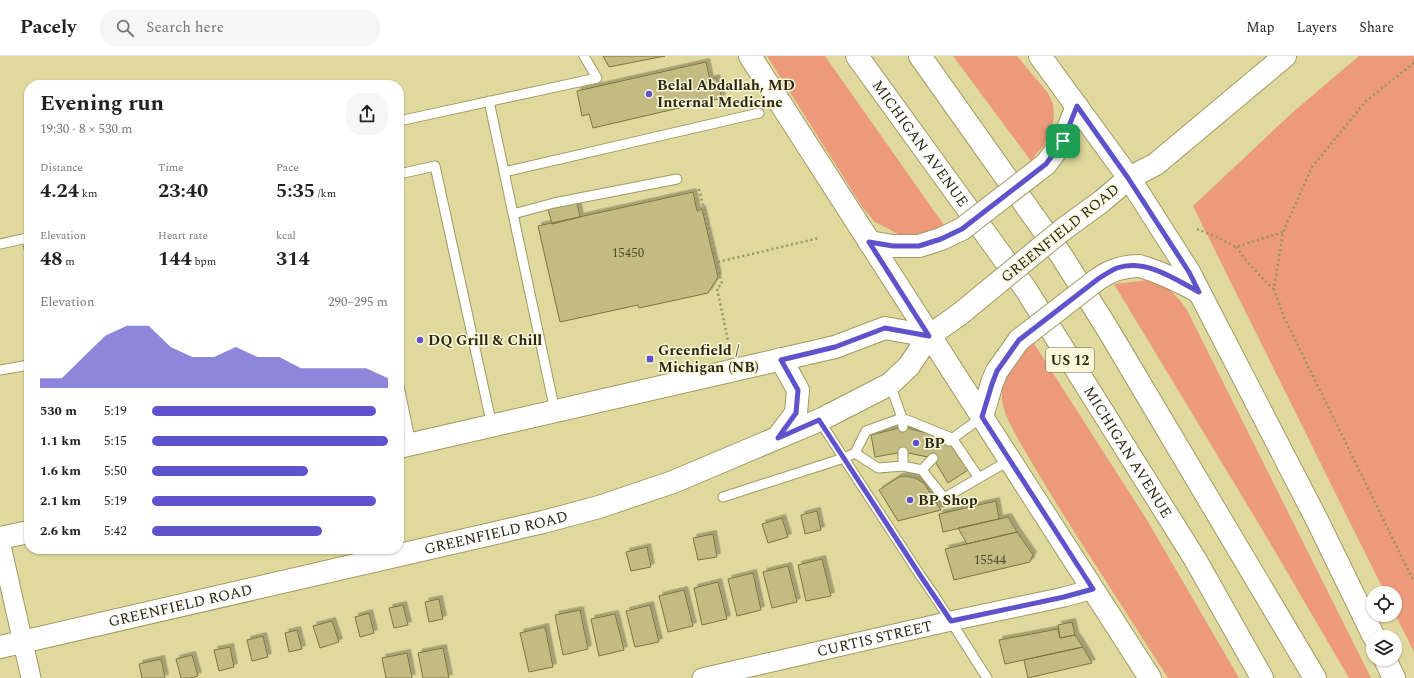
<!DOCTYPE html>
<meta charset="utf-8">
<style>
:root{--surface:#fff;--page:#f6f6f6;--text:#222;--muted:#767676;--line:#e0e0e0;--accent:#5e53cb}
body{margin:0;font-family:Spectral,serif;background:var(--page);color:var(--text);height:100vh;display:flex;flex-direction:column;font-size:15px;white-space:nowrap}
*{box-sizing:border-box;margin:0}
p{font-size:13px;color:var(--muted)}
.icon{flex:none;width:22px;height:22px;fill:none;stroke:currentColor;stroke-width:2;stroke-linecap:round;stroke-linejoin:round}
.map{position:relative;flex:1;overflow:hidden}
.drawer{position:absolute;left:24px;top:24px;width:380px;height:474px;display:flex;flex-direction:column;background:var(--surface);border-radius:16px;box-shadow:0 1px 3px #0004}
.drawer>*{flex:none}
.buttons{position:absolute;left:1366px;top:530px;display:grid;gap:8px}
.buttons a{display:grid;place-items:center;width:36px;height:36px;border-radius:50%;background:var(--surface);box-shadow:0 1px 3px #0004;font-size:20px}
.pin{position:absolute;display:grid;place-items:center;width:34px;height:34px;color:#fff;margin:-17px;border-radius:8px;box-shadow:0 2px 6px #0006}
.round{display:grid;place-items:center;flex:none;width:42px;height:42px;border-radius:16px;background:var(--page)}
.head{display:flex;align-items:center;justify-content:space-between;height:68px;padding:0 16px}
h1{font-size:22px;font-weight:700;line-height:30px}
.metrics{display:grid;grid-template-columns:repeat(3,1fr);gap:6px;height:68px;padding:4px 16px}
.metrics div{display:grid;align-content:center}
.metrics b{font-size:20px;font-weight:700}
.metrics small{font-size:11px;font-weight:400}
.metrics p{font-size:11px}
.chart{height:112px;padding:8px 16px}
.chart p{display:flex;justify-content:space-between}
.chart svg{width:100%;height:72px;margin-top:4px;fill:var(--accent);opacity:.7}
ul{padding:0 16px;list-style:none;font-size:13px}
li{display:grid;grid-template-columns:64px 48px 1fr;align-items:center;height:30px}
li i{height:10px;border-radius:5px;background:var(--accent)}
header{display:flex;align-items:center;gap:24px;box-sizing:border-box;height:56px;padding:0 20px;background:var(--surface);border-bottom:1px solid var(--line)}
header strong{font-size:19px}
nav{display:flex;gap:22px;margin-inline-start:auto;font-size:14px}
.search{width:280px;height:36px;background:var(--page);display:flex;align-items:center;gap:10px;box-sizing:border-box;padding:0 14px;border-radius:16px;color:var(--muted);font-size:15px}
.map>svg:first-child{display:block}
.green{fill:#ec9a79}
.building{fill:#c2bb82;stroke:#7c753e;filter:url(#shadow)}
.lines{fill:none;stroke-linecap:round;stroke-linejoin:round}
.lane-casing{stroke:#a09a62;stroke-width:11}
.street-casing{stroke:#a09a62;stroke-width:21}
.secondary-casing{stroke:#a09a62;stroke-width:24}
.primary-casing{stroke:#a09a62;stroke-width:24}
.path{stroke:#989366;stroke-width:2.5;stroke-dasharray:2 3;stroke-linecap:butt}
.lane{stroke:#fff;stroke-width:9}
.street{stroke:#fff;stroke-width:19}
.secondary{stroke:#fff;stroke-width:22}
.primary{stroke:#fff;stroke-width:22}
.secondary-bridge-casing{stroke:#a09a62;stroke-width:24;stroke-linecap:butt}
.primary-bridge-casing{stroke:#a09a62;stroke-width:24;stroke-linecap:butt}
.secondary-bridge{stroke:#fff;stroke-width:22}
.primary-bridge{stroke:#fff;stroke-width:22}
.route-casing{stroke:#fff;stroke-width:8}
.route{stroke:#5e53cb;stroke-width:5}
.poi-dot{fill:#5e53cb;stroke:#fbf8db;stroke-width:1.5}
.labels{text-anchor:middle;stroke-width:3;stroke-linejoin:round;paint-order:stroke}
.number-label{font-size:13px;fill:#504c2c}
.shield{fill:#fbf8db;stroke:#69664d;stroke-width:1}
.shield-label{font-size:14px;font-weight:bold;fill:#2a2710}
.poi-label{font-size:15px;font-weight:bold;fill:#2a2710;stroke:#fbf8db;text-anchor:start}
.street-label{font-size:15px;fill:#2a2710;stroke:#fbf8db}
</style>
<header>
<strong>Pacely</strong>
<div class="search"><svg class="icon" aria-label="search" viewBox="0 0 24 24"><circle cx="10" cy="10" r="6"/><path d="M15 15l6 6"/></svg>Search here</div>
<nav><a>Map</a><a>Layers</a><a>Share</a></nav>
</header>
<div class="map">
<svg width="1414" height="622" viewBox="0 0 1414 622">
<defs>
<filter id="shadow"><feDropShadow dx="3.5" dy="-3.5" stdDeviation="0" flood-color="#0004"/></filter>
</defs>
<rect width="100%" height="100%" fill="#dfd99e"/>
<!-- green -->
<path class="green" d="M767,0h58l121,172 -33,9 -11,-1 -27,-14 -12,-14z
M953,0h64l31,37 5,11 1,14 -4,19 -19,24z
M1359,0h55v596l-19,-38v-21h-10l-192,-387 100,-94z
M1149,224c20,7 26,13 38,30l184,368h-22l-83,-142 -152,-252z
M1033,286l114,178 92,158h-71c-45,-72 -93,-142 -136,-215 -9,-16 -28,-45 -30,-63 -1,-24 12,-45 31,-58z"/>
<!-- building -->
<path class="building" d="M603,0h62l-56,11z
M706,6l4,18 6,-2 6,20 -129,30 -4,-14 -7,2 -5,-25z
M693,136l4,19 5,-2 16,68 -10,16 -69,15 -1,-3 -78,17 -22,-96z
M577,147l3,14 -28,7 -4,-15z
M903,371l43,11 22,32 -20,13 -15,-25 -30,-6 -28,5 -4,-22z
M905,420l10,2 9,5 17,27 -43,11 -19,-31 20,-13z
M996,445l3,18 -56,13 -4,-18z
M817,455l4,19 -16,4 -4,-19z
M1008,461l9,15 -50,12 -9,-16z
M782,462l6,19 -20,6 -6,-19z
M1017,476l16,23 -3,7 -76,18 -9,-31z
M713,478l4,23 -19,3 -5,-22z
M647,491l4,20 -20,4 -5,-19z
M822,503l9,37 -25,5 -8,-36z
M788,510l9,36 -25,6 -9,-36z
M753,517l8,37 -24,6 -9,-37z
M718,526l9,37 -25,6 -8,-37z
M684,534l9,36 -25,6 -9,-36z
M439,543l4,20 -14,3 -4,-20z
M403,549l5,20 -14,3 -5,-20z
M650,549l9,37 -24,5 -9,-36z
M580,554l8,39 -25,6 -8,-40z
M369,557l5,20 -14,4 -5,-20z
M615,558l9,36 -25,6 -8,-37z
M332,565l7,21 -19,6 -7,-22z
M1072,566l3,13 -15,3 -2,-13z
M545,571l8,40 -24,5 -9,-39z
M1058,573l2,9 15,-3 8,12 -78,17 -6,-24z
M297,574l5,19 -13,3 -4,-19z
M263,580l5,21 -16,4 -5,-21z
M230,591l4,20 -15,4 -5,-21z
M1083,591l9,16 -64,15 -4,-18z
M443,592l6,30h-26l-5,-25z
M407,597l5,25h-26l-4,-20z
M192,599l6,21 -8,2h-9l-5,-19z
M161,603l4,19h-23l-3,-14z"/>
<g class="lines">
<!-- lane casing -->
<g class="lane-casing">
<path id="lane" d="M489,45l66,310
M399,65l198,-43 -13,-22
M504,116l255,-59
M399,118l36,-8 57,260
M513,158l41,-11 123,-24
M0,188l27,-6 2,11
M0,314l29,-5
M890,328l12,34 1,9
M399,330l12,58
M819,364l101,155 14,20 53,83
M949,385l33,-24
M855,397l23,15 25,-2 19,4 22,28 66,-38
M903,410v-14
M922,414l11,-12
M723,441l121,-39 11,-5 11,-22 36,-13 50,20 27,40"/>
</g>
<!-- street casing -->
<g class="street-casing">
<g id="street">
<path d="M0,485l31,137"/>
<path id="s1" d="M702,622l249,-57 113,-24 29,-8"/>
</g>
</g>
<!-- secondary casing -->
<g class="secondary-casing">
<g id="secondary">
<path d="M1061,175l41,-30 27,-23 27,-14 129,-108"/>
<path d="M778,381l18,-24 2,-23 -17,-31"/>
<path d="M399,391l436,-100 50,-19 44,8"/>
<path d="M0,482l29,-6"/>
<path id="s2" d="M0,591l543,-125 56,-15 74,-25 149,-63 68,-35 19,-18 20,-30 31,-22"/>
</g>
</g>
<!-- primary casing -->
<g class="primary-casing">
<g id="primary">
<path d="M750,0l400,622"/>
<path id="s3" d="M857,0l168,232 170,271 67,119"/>
<path d="M920,0l141,199 46,73 208,350"/>
<path d="M1040,0l89,122 60,94 128,248 57,117"/>
<path d="M1063,85l14,-35"/>
<path d="M869,186l24,4h26"/>
<path d="M1139,210c22,6 40,15 60,26"/>
<path d="M982,361l10,-34 5,-12"/>
<path d="M1385,603l9,19"/>
</g>
</g>
<!-- path -->
<path class="path" d="M1414,7l-48,38 -54,66 -29,65 -9,57 10,28 130,265
M699,133l23,95 -5,4 11,53
M1197,173l22,9 17,9 47,-15
M1236,191l13,17 24,25
M718,206l101,-24"/>
<!-- lane -->
<use href="#lane" class="lane"/>
<!-- street -->
<use href="#street" class="street"/>
<!-- secondary -->
<use href="#secondary" class="secondary"/>
<!-- primary -->
<use href="#primary" class="primary"/>
<!-- secondary-bridge casing -->
<g class="secondary-bridge-casing">
<path id="secondary-bridge" d="M960,258l101,-83"/>
</g>
<!-- primary-bridge casing -->
<g class="primary-bridge-casing">
<path id="primary-bridge" d="M919,190l22,-7 21,-10 84,-65 17,-23
M997,315l22,-31 79,-61c13,-9 25,-13 41,-13"/>
</g>
<!-- secondary-bridge -->
<use href="#secondary-bridge" class="secondary-bridge"/>
<!-- primary-bridge -->
<use href="#primary-bridge" class="primary-bridge"/>
</g>
<g class="lines">
<!-- route casing -->
<g class="route-casing">
<path id="route" d="M1077,50l51,72 61,94 10,20c-24,-13 -54,-34 -82,-24 -7,3 -13,7 -19,11l-79,61 -22,31 -5,13 -10,33 111,172 -29,8 -113,24 -31,-46 -101,-155 -41,18 18,-25 2,-23 -17,-30 54,-13 50,-19 44,8 -60,-94 24,4h26l22,-7 21,-10 84,-65 17,-23z"/>
</g>
<!-- route -->
<use href="#route" class="route"/>
</g>
<!-- markers -->
<g class="poi-dot">
<circle cx="649" cy="38" r="4"/>
<circle cx="420" cy="284" r="4"/>
<rect x="646" y="299" width="8" height="8" rx="2"/>
<circle cx="916" cy="387" r="4"/>
<circle cx="910" cy="444" r="4"/>
</g>
<g class="labels">
<!-- number labels -->
<g class="number-label">
<text x="628" y="201">15450</text>
<text x="990" y="508">15544</text>
</g>
<!-- shield labels -->
<rect class="shield" x="1046" y="292" width="48" height="24" rx="3"/>
<g class="shield-label">
<text x="1070" y="309">US 12</text>
</g>
<!-- poi labels -->
<g class="poi-label">
<text x="657" y="34">Belal Abdallah, MD<tspan x="657" dy="17">Internal Medicine</tspan></text>
<text x="428" y="289">DQ Grill &amp; Chill</text>
<text x="658" y="299">Greenfield /<tspan x="658" dy="17">Michigan (NB)</tspan></text>
<text x="924" y="392">BP</text>
<text x="918" y="449">BP Shop</text>
</g>
<!-- street labels -->
<g class="street-label">
<text dy="5" stroke="none"><textPath href="#s3" startOffset="108">MICHIGAN AVENUE</textPath></text>
<text transform="translate(1060 177) rotate(-39)" y="5">GREENFIELD ROAD</text>
<text dy="5" stroke="none"><textPath href="#s3" startOffset="480">MICHIGAN AVENUE</textPath></text>
<text dy="5" stroke="none"><textPath href="#s2" startOffset="509">GREENFIELD ROAD</textPath></text>
<text dy="5" stroke="none"><textPath href="#s2" startOffset="185">GREENFIELD ROAD</textPath></text>
<text dy="5" stroke="none"><textPath href="#s1" startOffset="177">CURTIS STREET</textPath></text>
</g>
</g>
</svg>
<div class="buttons">
<a><svg class="icon" aria-label="locate" viewBox="0 0 24 24"><circle cx="12" cy="12" r="6"/><path d="M12 2v4M12 18v4M2 12h4M18 12h4"/></svg></a>
<a><svg class="icon" aria-label="layers" viewBox="0 0 24 24"><path d="M12 4l9 5-9 5-9-5zM3 14l9 5 9-5"/></svg></a>
</div>
<div class="pin" style="left:1063px;top:85px;background:#1e9e55"><svg class="icon" aria-label="arrive" viewBox="0 0 24 24"><path d="M6 21V4h12l-3 4 3 4H6"/></svg></div>
<section class="drawer">
<div class="head"><div><h1>Evening run</h1><p>19:30 · 8 × 530 m</p></div><a class="round"><svg class="icon" aria-label="share" viewBox="0 0 24 24"><path d="M12 15V3M7 8l5-5 5 5M5 13v7h14v-7"/></svg></a></div>
<div class="metrics">
<div><p>Distance</p><b>4.24<small> km</small></b></div>
<div><p>Time</p><b>23:40</b></div>
<div><p>Pace</p><b>5:35<small> /km</small></b></div>
</div>
<div class="metrics">
<div><p>Elevation</p><b>48<small> m</small></b></div>
<div><p>Heart rate</p><b>144<small> bpm</small></b></div>
<div><p>kcal</p><b>314</b></div>
</div>
<div class="chart"><p><span>Elevation</span>290–295 m</p>
<svg viewBox="0 0 160 44" preserveAspectRatio="none"><path d="M0 44V38L10 38L20 25L30 12L40 6L50 6L60 19L70 25L80 25L90 19L100 25L110 25L120 32L130 32L140 32L150 32L160 38V44z"/></svg>
</div>
<ul>
<li><b>530 m</b>5:19<i style="width:95%"></i></li>
<li><b>1.1 km</b>5:15<i style="width:100%"></i></li>
<li><b>1.6 km</b>5:50<i style="width:66%"></i></li>
<li><b>2.1 km</b>5:19<i style="width:95%"></i></li>
<li><b>2.6 km</b>5:42<i style="width:72%"></i></li>
</ul>
</section>
</div>
